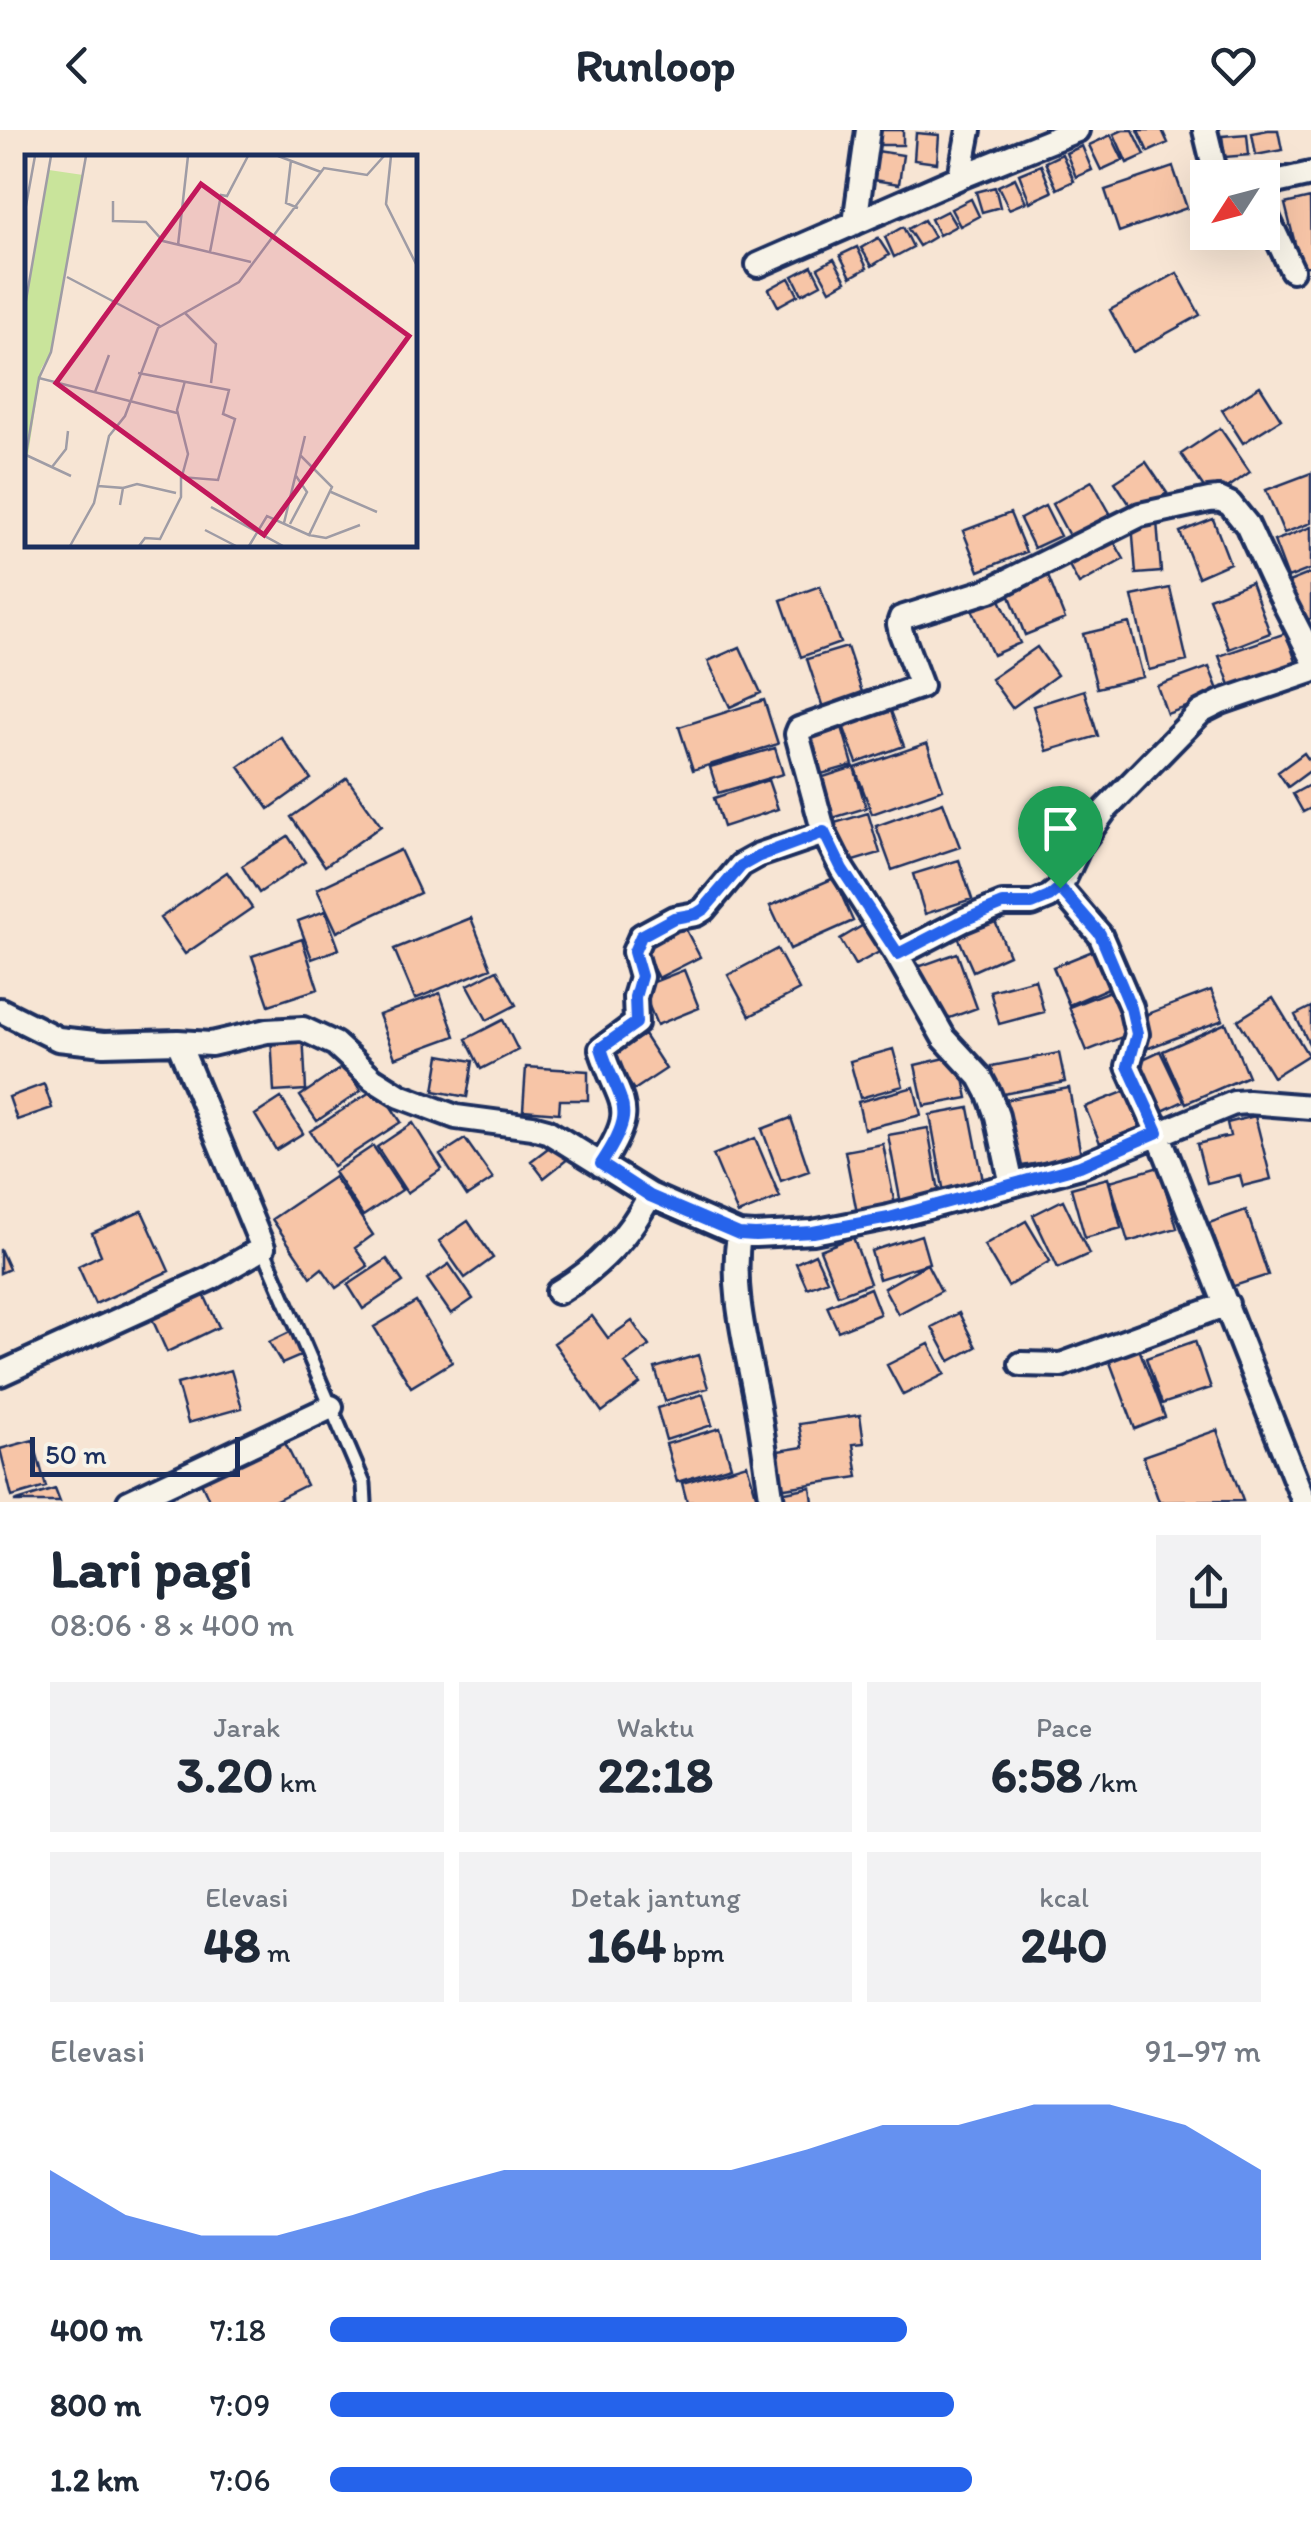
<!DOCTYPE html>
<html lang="id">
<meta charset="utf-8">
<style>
:root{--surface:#fff;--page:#f2f2f3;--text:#1f2937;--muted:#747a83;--accent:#2563eb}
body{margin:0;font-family:Itim,sans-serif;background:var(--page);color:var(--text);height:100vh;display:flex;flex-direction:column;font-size:38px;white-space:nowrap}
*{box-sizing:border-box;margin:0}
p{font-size:32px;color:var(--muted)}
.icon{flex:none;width:55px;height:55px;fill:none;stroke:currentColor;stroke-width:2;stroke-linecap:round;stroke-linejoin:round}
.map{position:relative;height:1372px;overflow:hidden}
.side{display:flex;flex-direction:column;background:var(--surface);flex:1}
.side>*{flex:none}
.needle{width:65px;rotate:234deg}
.controls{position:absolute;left:1190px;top:30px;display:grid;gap:20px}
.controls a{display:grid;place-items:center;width:90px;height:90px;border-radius:0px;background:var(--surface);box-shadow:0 10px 40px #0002;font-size:50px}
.scale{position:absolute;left:30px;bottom:25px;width:210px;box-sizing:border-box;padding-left:10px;border:5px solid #1b2f5e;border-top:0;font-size:28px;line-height:35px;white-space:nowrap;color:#1b2f5e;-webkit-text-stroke:8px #f7f3e8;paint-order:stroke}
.pin{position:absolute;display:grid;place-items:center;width:85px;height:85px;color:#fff;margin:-102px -42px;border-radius:50% 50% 50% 0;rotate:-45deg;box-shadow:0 0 10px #0007}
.pin .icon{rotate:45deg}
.round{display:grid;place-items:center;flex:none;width:105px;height:105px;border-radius:0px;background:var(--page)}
.overview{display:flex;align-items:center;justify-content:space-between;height:170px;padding:0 50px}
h1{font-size:55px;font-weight:700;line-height:75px}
.stats{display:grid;grid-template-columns:repeat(3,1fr);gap:15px;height:170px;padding:10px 50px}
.stats div{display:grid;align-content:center;border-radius:0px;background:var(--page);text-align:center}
.stats b{font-size:50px;font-weight:700}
.stats small{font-size:28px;font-weight:400}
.stats p{font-size:28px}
.chart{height:280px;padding:20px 50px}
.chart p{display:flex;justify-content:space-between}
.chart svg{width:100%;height:180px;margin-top:10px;fill:var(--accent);opacity:.7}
ul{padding:0 50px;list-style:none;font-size:32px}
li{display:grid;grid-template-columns:160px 120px 1fr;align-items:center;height:75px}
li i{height:25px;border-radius:12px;background:var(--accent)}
header{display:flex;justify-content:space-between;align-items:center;height:130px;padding:0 50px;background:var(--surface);font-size:45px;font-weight:700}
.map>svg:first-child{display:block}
.building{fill:#f7c5a7;stroke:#1b2f5e;stroke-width:2.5}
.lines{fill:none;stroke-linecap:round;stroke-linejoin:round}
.lane-casing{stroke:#1b2f5e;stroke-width:19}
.street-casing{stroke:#1b2f5e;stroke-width:30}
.lane{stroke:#f7f3e8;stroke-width:11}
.street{stroke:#f7f3e8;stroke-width:22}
.route-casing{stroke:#fff;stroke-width:20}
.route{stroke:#2563eb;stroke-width:12}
.inset-road{fill:none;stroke:#9f9ca5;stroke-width:2.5}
.view{fill:#c2185b;fill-opacity:0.15;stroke:#c2185b;stroke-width:5}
.inset-edge{fill:none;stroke:#1b2f5e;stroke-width:5}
</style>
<header><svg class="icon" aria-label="back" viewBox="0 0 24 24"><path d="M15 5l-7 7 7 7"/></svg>Runloop<svg class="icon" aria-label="heart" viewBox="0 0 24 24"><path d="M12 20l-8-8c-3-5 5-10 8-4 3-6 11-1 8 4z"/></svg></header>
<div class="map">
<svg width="1311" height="1372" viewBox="0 0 1311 1372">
<rect width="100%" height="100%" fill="#f7e5d4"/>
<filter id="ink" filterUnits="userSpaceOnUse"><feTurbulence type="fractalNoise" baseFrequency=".01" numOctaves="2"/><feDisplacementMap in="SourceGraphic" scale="20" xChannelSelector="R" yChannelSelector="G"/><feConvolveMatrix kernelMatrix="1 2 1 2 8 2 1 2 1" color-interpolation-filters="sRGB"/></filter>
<g filter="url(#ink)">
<!-- building -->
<path class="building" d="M880,0h23v15h-23z
M1123,0h10l12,25 -18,8 -13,-29z
M1138,0h24l6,13 -20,9z
M1268,0h10l4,20 -26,5 -4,-22z
M916,3l23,2 -2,28 -23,-3z
M1247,4l2,21 -24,2 -3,-21z
M1111,5l12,25 -22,10 -12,-25z
M1082,16l10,24 -16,7 -10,-24z
M877,21l26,4 -4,29 -26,-4z
M1062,24l12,27 -17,8 -12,-27z
M1041,35l11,27 -22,10 -11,-28z
M1173,37l14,41 -68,24 -14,-42z
M1015,48l11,24 -17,7 -11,-23z
M995,57l5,20 -18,5 -6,-20z
M1310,68l1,67 -10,3 -16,-64z
M971,69l8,17 -19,10 -9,-17z
M947,81l9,15 -17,9 -8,-16z
M924,90l10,17 -15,9 -11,-17z
M903,97l10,20 -19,10 -9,-20z
M878,108l11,17 -17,11 -11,-18z
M857,117l10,21 -16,9 -11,-22z
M834,129l12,22 -16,9 -12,-22z
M812,136l9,18 -19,10 -9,-18z
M1177,143l23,42 -67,37 -23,-42z
M789,148l9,17 -20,11 -9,-17z
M1260,256l21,33 -38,24 -21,-33z
M1220,298l30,44 -38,27 -31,-45z
M1146,332l21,31 -31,21 -21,-32z
M1311,343v50l-27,10 -18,-43z
M1092,351l23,41 -41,23 -22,-41z
M1045,376l15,30 -26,12 -14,-29z
M1010,383l16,39 -47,19 -16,-40z
M1213,389l17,44 -32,14 -18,-45z
M1157,391l4,51 -25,2 -4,-51z
M1311,397v42l-23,9 -14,-37z
M1108,401l16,28 -45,25 -15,-28z
M1046,441l19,48 -40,16 -19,-49z
M1311,443v45l-9,4 -16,-39z
M1251,452l19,51 -41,16 -20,-51z
M820,456l20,57 -39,14 -20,-57z
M1170,458l17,73 -38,9 -17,-74z
M997,463l23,50 -27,12 -23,-50z
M1129,493l14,54 -46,11 -14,-54z
M1286,503l13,37 -66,23 -14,-37z
M740,517l21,46 -31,14 -22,-46z
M847,517l17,51 -40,13 -17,-52z
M1037,517l20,28 -45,33 -21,-29z
M1209,537l11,28 -53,19 -10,-28z
M1084,560l14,46 -51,15 -14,-45z
M764,570l14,44 -85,26 -14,-43z
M889,576l15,40 -47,17 -15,-40z
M840,590l13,45 -35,10 -13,-46z
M281,607l30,42 -42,30 -30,-42z
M927,613l16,46 -71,25 -17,-46z
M775,618l8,26 -65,19 -8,-26z
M1304,623l7,10v7l-23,17 -10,-15z
M854,637l12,41 -40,12 -12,-40z
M347,648l34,48 -56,40 -34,-49z
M768,650l10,29 -55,18 -9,-29z
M1311,654v24l-8,4 -10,-18z
M943,672l17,45 -68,23 -16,-44z
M868,683l12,40 -40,12 -12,-40z
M288,706l17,26 -46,31 -17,-27z
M400,720l20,43 -83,39 -20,-43z
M959,730l13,39 -47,15 -12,-40z
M227,742l25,36 -67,46 -25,-36z
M834,748l19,43 -63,28 -20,-43z
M325,781l14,38 -27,10 -14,-38z
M992,784l17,41 -36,16 -18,-41z
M471,788l20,50 -76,31 -21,-50z
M867,793l16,27 -28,15 -15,-26z
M683,794l17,33 -42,21 -17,-33z
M302,809l16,50 -49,16 -17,-49z
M1100,818l15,37 -46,20 -16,-38z
M777,819l22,41 -49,26 -22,-41z
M957,823l20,55 -38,14 -21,-55z
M497,840l19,35 -29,15 -19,-35z
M684,840l15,38 -42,17 -16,-38z
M1035,849l9,33 -45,12 -9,-33z
M1117,858l18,44 -48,19 -18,-44z
M1211,860l12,30 -77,29 -12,-30z
M440,863l15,43 -60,22 -16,-43z
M1273,868l35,57 -35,22 -35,-57z
M1311,877v41l-16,-33z
M503,890l15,30 -37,19 -15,-30z
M1226,893l22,53 -62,27 -23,-52z
M303,903l3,57 -32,2 -3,-58z
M644,905l22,34 -32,21 -23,-34z
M893,919l10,37 -43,12 -10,-37z
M1160,921l24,50 -30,14 -24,-50z
M1059,923l6,29 -67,13 -6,-29z
M440,925l33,6 -6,36 -33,-6z
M959,925l9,43 -44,8 -9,-41z
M344,936l17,25 -44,30 -17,-25z
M526,937l62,4v29h-28l-1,13 -36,-3z
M44,954l8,24 -35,12 -8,-23z
M378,957l23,35 -68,44 -23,-35z
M914,957l7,28 -57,14 -6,-27z
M1136,957l14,36 -50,20 -15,-36z
M1069,958l12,68 -65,11 -12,-67z
M281,968l22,35 -27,17 -21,-35z
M969,978l15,78 -40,7 -14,-78z
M1255,986l16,63 -28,7 -3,-11 -33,8 -10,-39 33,-8 -3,-13z
M791,988l18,53 -28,10 -19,-52z
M413,993l29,46 -35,24 -30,-46z
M928,998l12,69 -39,7 -13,-69z
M755,1008l25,59 -42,17 -25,-59z
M465,1009l28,40 -26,17 -27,-41z
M556,1012l13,16 -25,20 -13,-17z
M883,1014l12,61 -38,8 -12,-62z
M373,1016l29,44 -39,26 -29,-44z
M1159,1037l18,61 -49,14 -18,-61z
M334,1047l39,58 -18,13 13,18 -32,22 -14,-20 -11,9 -39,-58z
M1108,1048l13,50 -36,10 -14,-50z
M1063,1070l26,54 -31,14 -25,-53z
M1246,1080l22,65 -37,12 -22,-64z
M142,1081l27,60 -74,33 -17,-38 23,-11 -9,-22z
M468,1091l25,37 -28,20 -26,-37z
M1026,1091l24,40 -42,25 -24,-41z
M921,1105l8,28 -50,16 -8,-28z
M853,1107l17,46 -32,12 -18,-45z
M0,1119l9,20 -9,4z
M815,1124l12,26 -20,8 -11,-25z
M387,1129l16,23 -40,27 -15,-24z
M449,1134l24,35 -22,15 -24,-35z
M927,1134l14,27 -43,23 -14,-26z
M201,1158l18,39 -52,25 -18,-40z
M870,1158l10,26 -42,17 -11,-25z
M416,1172l36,60 -41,25 -37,-60z
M959,1183l17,34 -26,14 -18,-34z
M592,1186l16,22 24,-17 17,25 -24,17 15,21 -38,28 -48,-69z
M290,1202l13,23 -21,9 -13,-22z
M1195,1211l16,47 -49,16 -16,-46z
M929,1214l16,30 -42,21 -16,-30z
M1138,1216l27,71 -30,12 -27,-72z
M698,1225l10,33 -43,13 -10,-33z
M231,1240l11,38 -54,15 -11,-39z
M703,1264l9,31 -46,15 -9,-32z
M860,1285l4,28 -11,1 5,33 -80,12 -6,-37 31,-5 -4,-23z
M720,1298l11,38 -54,16 -11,-38z
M1217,1300l26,71 -84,1 -16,-46z
M33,1310l13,47 -34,10 -12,-48z
M284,1311l22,44 -34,17h-62l-9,-20z
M747,1334l11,38h-71l-5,-19z
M811,1357l2,15h-37l-1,-8z
M55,1359l5,13h-46z"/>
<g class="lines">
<!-- lane casing -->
<g class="lane-casing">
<path id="lane" d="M263,1118l101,236 1,18"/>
</g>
<!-- street casing -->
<g class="street-casing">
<path id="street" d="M1205,0l9,37 8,11
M960,47l9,-47
M1262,55l49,-11
M1262,76l30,64
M855,93l13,-93
M758,135l202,-88 117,-47
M1060,758l40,47 31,72 6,27 -9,32 30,67 146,369
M897,825l67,-35 39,-16h29l17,-7 11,-9 20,-43 25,-35 96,-98 20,-10 90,-31
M0,880l58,29 46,5 74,-2 33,2 56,-13 36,-2 32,15 38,35 27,17 56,21 76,10 15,4 103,64 89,39 16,1 58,-3 76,-15 123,-32 69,-19 153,-63 14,-1 63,5
M601,1035c39,-61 19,-57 0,-116l35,-26 -1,-26 6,-20 -7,-25 7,-16 33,-18 22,-4 8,-5 37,-44 18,-10 65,-22
M1012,1055l-15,-69 -8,-22 -9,-17 -36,-39 -47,-83 -55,-86 -18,-36 -27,-99 2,-5 122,-43 -20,-53 -2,-9 2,-6 89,-28 150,-75 69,-15 10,-1 11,5 17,21 24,52 40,78
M739,1104c-8,52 5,103 15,153 8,38 12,77 18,115
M558,1162c39,-23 71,-56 92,-97
M1021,1234l40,1 166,-61
M0,1244l211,-96 52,-30 -85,-206
M129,1372l202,-95"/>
</g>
<!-- lane -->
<use href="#lane" class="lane"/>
<!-- street -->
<use href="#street" class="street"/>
</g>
</g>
<g class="lines" filter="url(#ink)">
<!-- route casing -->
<g class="route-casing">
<path id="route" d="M824,702l18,37 56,85 66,-34 39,-16h29l17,-7 11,-9 40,46 31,74 6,26 -9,32 30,66 -78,34 -191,52 -76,14 -58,3 -16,-1 -89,-38 -49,-32c39,-59 19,-56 0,-116l35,-25 -1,-26 6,-21 -7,-24 7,-16 33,-18 22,-4 8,-5 37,-43 18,-10z"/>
</g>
<!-- route -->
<use href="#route" class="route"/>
</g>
<!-- overview -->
<g transform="translate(25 25)">
<rect width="392" height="392" fill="#f7e5d4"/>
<path d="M24,15l34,5 -32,177 -10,17 -16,106v-169z" fill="#c9e49b"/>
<path class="inset-road" d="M253,1l43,16M366,1l-5,48 32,64M266,5l-5,43 12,5M88,46v20l33,1 17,19 88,21M0,56l10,-55M153,90l10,-89M185,97l11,-57 6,1 21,-40M42,122l93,49M0,151l26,-150M160,158l31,31 -5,39M113,218l91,17 -6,24 12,5 -17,61 -37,-3v20l-21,42 -15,-1 -6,8M14,223l12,-26 35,-196M70,237l14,-37M1,300l45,21M0,305l14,-82 138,35M27,312l14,-18 2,-18M157,321l6,-22 -11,-44 8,-29M73,331l25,2 -3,17M98,333l14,-4 39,9M306,337l46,20M186,352l72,39M259,368l21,-87M265,369l17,-32 -11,-16M180,375l31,16M284,380l17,3 34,-13M45,391l24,-43 15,-67 16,-20 33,-88 81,-46 85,-114 43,7 17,-19M224,391l18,-30 42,19 23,-48 -32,-32"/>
<path class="view" d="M176,29l208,152 -145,199 -208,-152z"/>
<rect width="392" height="392" class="inset-edge"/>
</g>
</svg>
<div class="controls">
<a><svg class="needle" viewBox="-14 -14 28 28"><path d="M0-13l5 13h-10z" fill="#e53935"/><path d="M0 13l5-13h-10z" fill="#747a83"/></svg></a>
</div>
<div class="scale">50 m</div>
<div class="pin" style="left:1060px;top:758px;background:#1e9e55"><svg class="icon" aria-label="arrive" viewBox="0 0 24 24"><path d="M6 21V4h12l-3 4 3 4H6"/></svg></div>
</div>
<section class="side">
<div class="overview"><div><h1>Lari pagi</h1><p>08:06 · 8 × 400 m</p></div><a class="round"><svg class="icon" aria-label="share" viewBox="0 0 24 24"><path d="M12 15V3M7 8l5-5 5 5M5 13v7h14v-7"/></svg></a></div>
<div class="stats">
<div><p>Jarak</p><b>3.20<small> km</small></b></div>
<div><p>Waktu</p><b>22:18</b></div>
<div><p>Pace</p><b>6:58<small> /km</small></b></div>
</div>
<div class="stats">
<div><p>Elevasi</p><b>48<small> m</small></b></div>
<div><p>Detak jantung</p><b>164<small> bpm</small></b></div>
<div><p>kcal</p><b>240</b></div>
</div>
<div class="chart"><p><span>Elevasi</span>91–97 m</p>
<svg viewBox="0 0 160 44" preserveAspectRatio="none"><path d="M0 44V22L10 33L20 38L30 38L40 33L50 27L60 22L70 22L80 22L90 22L100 17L110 11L120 11L130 6L140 6L150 11L160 22V44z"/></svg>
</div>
<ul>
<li><b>400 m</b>7:18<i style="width:62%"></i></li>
<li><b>800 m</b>7:09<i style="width:67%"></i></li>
<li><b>1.2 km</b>7:06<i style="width:69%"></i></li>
</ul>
</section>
